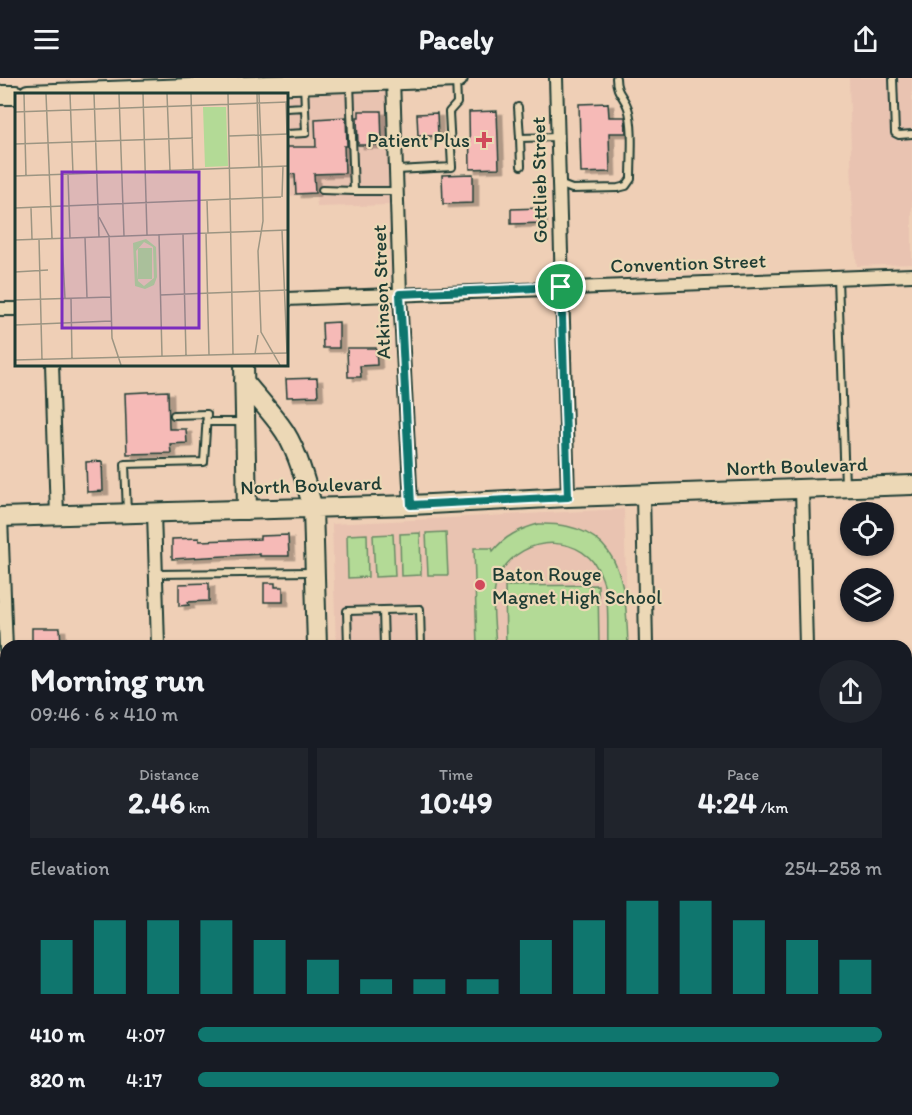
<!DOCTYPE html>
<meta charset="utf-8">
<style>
:root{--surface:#171b24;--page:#20242c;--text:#f1f3f6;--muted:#9ea1a6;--accent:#0f766e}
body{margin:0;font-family:Itim,sans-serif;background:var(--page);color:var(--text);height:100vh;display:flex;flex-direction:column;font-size:22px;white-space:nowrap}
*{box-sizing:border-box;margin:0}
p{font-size:20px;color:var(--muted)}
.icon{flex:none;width:33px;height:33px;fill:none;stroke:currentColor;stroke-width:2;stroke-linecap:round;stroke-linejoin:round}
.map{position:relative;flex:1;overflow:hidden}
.details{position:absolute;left:0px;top:562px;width:912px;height:476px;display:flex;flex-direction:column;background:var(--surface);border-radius:18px 18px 0 0;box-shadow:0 2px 4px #0004}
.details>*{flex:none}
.fabs{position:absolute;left:840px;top:424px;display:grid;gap:12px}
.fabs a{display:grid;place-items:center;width:54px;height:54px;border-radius:50%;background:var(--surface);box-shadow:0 2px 4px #0004;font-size:30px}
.pin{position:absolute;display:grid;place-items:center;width:51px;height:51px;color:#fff;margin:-26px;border:3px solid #fff;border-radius:50%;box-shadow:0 2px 6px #0007}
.round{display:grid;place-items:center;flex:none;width:63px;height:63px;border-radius:32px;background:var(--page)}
.summary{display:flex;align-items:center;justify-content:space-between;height:102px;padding:0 30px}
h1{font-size:33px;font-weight:700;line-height:45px}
.stats{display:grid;grid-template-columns:repeat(3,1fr);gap:9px;height:102px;padding:6px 30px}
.stats div{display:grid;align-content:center;border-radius:0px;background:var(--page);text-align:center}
.stats b{font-size:30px;font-weight:700}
.stats small{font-size:16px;font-weight:400}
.stats p{font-size:16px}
.chart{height:168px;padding:12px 30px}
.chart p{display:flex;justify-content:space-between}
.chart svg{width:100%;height:108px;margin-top:6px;stroke:var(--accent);stroke-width:6}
ul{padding:0 30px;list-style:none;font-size:20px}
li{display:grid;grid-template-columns:96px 72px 1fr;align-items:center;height:45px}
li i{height:15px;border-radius:8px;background:var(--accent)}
header{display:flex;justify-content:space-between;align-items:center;height:78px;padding:0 30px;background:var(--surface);font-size:27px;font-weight:700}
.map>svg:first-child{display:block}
.built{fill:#e9c3b1}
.green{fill:#b3da96;stroke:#698c65;stroke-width:1.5}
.building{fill:#f6bab7;stroke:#1f3d34;stroke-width:1.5;filter:url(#shadow)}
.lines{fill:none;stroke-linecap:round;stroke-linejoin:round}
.lane-casing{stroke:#1f3d34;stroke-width:10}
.street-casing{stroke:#1f3d34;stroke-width:16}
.secondary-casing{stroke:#1f3d34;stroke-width:22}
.lane{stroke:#ecd8b6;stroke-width:6}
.street{stroke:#ecd8b6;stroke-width:12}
.secondary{stroke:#ecd8b6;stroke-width:18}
.route-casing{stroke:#fff;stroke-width:12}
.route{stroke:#0f766e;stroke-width:8}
.poi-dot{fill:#d1495b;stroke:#ecd8b6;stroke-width:2}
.labels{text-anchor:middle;stroke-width:4.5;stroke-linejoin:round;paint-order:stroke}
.poi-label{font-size:20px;fill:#1f3d34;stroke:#ecd8b6;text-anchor:end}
.street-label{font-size:20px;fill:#1f3d34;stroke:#ecd8b6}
.inset-road{fill:none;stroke:#9c9582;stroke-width:1.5}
.view{fill:#7b2cbf;fill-opacity:0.15;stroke:#7b2cbf;stroke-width:3}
.inset-edge{fill:none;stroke:#1f3d34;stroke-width:3}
</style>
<header><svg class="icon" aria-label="menu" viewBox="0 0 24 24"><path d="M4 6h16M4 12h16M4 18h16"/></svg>Pacely<svg class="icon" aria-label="share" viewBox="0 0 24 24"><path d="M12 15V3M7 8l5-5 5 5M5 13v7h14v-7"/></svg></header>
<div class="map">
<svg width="912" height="1037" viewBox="0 0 912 1037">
<defs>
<filter id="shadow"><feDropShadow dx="5.5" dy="3.5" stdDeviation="0" flood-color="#0004"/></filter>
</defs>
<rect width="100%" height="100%" fill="#efcfb6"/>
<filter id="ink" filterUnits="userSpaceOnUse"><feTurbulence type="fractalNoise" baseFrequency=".0167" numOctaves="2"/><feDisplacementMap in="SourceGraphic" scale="12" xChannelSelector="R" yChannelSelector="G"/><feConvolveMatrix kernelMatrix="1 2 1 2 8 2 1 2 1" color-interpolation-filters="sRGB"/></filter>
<g filter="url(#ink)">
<!-- built -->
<path class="built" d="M849,0h63v186l-55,2 -4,-36z
M386,14l6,113 -75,2 -1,-13 -29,2 -1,-100z
M624,431l4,137h-292l-4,-122z
M348,1032h294v5h-294z"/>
<!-- green -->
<path class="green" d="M538,446c83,-3 88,58 90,122h-20c-1,-22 2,-47 -6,-68 -16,-46 -80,-45 -102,-4 -11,20 -5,50 -4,72h-19l-3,-98h18l1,3c12,-15 27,-22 45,-27z
M446,454l2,43h-20l-2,-42z
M420,455l1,42 -20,1 -1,-42z
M367,456l1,43 -20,1 -1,-43z
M393,456l2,42 -20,1 -2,-42z
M598,507l1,61h-93l-1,-60z"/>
<!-- building -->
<path class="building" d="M608,25l1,14h16l1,16h-17l1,39 -29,1 -2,-69z
M359,33h22l1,34h-24l-1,-28h2z
M497,33l2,57 -29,1 -1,-57z
M437,35l1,23h-20l-1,-22z
M346,39l1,29h-3l1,27 -31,1 1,19 -19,1 -1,-20 -9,1v-28h30l-1,-28z
M473,96v29l-30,1 -1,-29z
M541,130l1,15 -31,1v-15z
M339,244v26h-16l-1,-25z
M347,270h29l1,17 -17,1 1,11h-13z
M317,300l1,18 -31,1 -1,-18z
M168,313l1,38h17l1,14 -17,1 1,9 -44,1 -2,-61z
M102,383l1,30 -16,1 -1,-30z
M288,457l1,21h-29v-2l-88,5v-20l27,-1v3l61,-2v-3z
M209,505v18l-21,1 1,3 -10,1v-22z
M264,505h11v4h8v15h-19z
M32,550h28l1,15 -29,1z"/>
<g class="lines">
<!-- lane casing -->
<g class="lane-casing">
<path id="lane" d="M893,0l2,55 4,2 13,-1
M518,29l2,31 38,-1
M286,30l19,-1
M286,56l20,-1 -2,-49
M520,60l1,28
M397,92l55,-3 -3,-55 8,-9 -1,-24
M559,106l13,5 46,-1 8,-2 5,-7c0,-21 3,-52 -3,-71 -4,-12 -12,-15 -12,-30
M322,112l32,1 -4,-108
M354,113h43
M838,200l7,208
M206,344h36
M127,434l-2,-48 79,-2 3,-48 -33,1
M156,496l158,-2
M383,532l37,-1 1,37
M348,568l-1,-35 36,-1 1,36"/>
</g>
<!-- street casing -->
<g class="street-casing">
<path id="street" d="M393,0l7,216 11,211
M556,0l12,419
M286,221l626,-24
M0,231h16
M52,286l5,151
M802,410l4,158
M643,416l3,152
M154,434l4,134
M1,439l5,132
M906,812h6
M0,843l6,-1
M0,1003h6
M64,1032v5
M657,1032v5
M819,1032v5"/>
</g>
<!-- secondary casing -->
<g class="secondary-casing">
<path id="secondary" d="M28,16l430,-16
M0,17h16
M244,286l3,146
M244,303c12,15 25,29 36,44 17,22 25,56 33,83l4,138
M0,439l411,-12 157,-8 344,-12
M327,1032v5"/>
</g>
<!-- lane -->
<use href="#lane" class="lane"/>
<!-- street -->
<use href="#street" class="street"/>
<!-- secondary -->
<use href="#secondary" class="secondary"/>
</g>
</g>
<g class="lines" filter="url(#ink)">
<!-- route casing -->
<g class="route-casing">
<path id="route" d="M561,209l7,210 -157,8 -11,-211z"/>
</g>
<!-- route -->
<use href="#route" class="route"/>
</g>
<!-- markers -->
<g class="poi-dot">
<path d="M481 53h6v6h6v6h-6v6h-6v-6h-6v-6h6z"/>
<circle cx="480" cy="507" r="6"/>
</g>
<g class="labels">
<!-- poi labels -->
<g class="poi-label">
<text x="470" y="69">Patient Plus</text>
<text x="492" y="503" text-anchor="start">Baton Rouge<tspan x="492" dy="23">Magnet High School</tspan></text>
</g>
<!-- street labels -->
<g class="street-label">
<text transform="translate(539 102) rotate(-91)" y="7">Gottlieb Street</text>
<text transform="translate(688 185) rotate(-2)" y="7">Convention Street</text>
<text transform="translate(381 214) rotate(-92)" y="7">Atkinson Street</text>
<text transform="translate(797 388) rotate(-2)" y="7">North Boulevard</text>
<text transform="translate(311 407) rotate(-2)" y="7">North Boulevard</text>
</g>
</g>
<!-- overview -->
<g transform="translate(15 15)">
<rect width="273" height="273" fill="#efcfb6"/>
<path d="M188,14h23l2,59 -23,1zM131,146l10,8 1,30 -3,8 -9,4 -10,-3 -2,-43zM129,149l9,5 1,31 -10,8 -6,-5 -2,-30zM123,155h14v31h-14z" fill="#b3da96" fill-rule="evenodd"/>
<path class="inset-road" d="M9,1l2,82M31,1l6,144M55,1l3,80M79,1l5,143M104,1l5,142M128,1l4,141M152,1l3,76M176,1l2,75M213,1l5,260M242,1l2,73M244,1l3,73M271,9l1,32M0,19l273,-10M214,43l59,-2M0,51l178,-6M247,74l1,54 -5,30 3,81 19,33M53,81l2,64M0,83l273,-10M267,104l1,-31M192,108l1,32M0,115l266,-11M16,115l1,31M84,124l10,19 3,102 9,27M267,137l5,123M191,140l3,122M144,141l3,122M168,141l3,121M70,144l2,61M47,145l3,61M24,146l3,121M0,147l273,-10M0,179l33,-2M145,202l128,-5M56,206l1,60M0,207l96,-3M0,232l96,-4M240,261l3,-19M0,267l273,-7"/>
<path class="view" d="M47,79h137v156h-137z"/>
<rect width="273" height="273" class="inset-edge"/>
</g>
</svg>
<div class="fabs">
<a><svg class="icon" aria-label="locate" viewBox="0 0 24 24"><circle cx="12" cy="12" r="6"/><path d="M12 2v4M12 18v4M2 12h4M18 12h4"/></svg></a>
<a><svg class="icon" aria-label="layers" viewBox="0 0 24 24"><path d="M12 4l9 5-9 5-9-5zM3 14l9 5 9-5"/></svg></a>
</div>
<div class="pin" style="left:561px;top:209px;background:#1e9e55"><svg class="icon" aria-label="arrive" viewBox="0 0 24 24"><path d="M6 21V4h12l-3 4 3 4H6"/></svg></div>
<section class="details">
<div class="summary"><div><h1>Morning run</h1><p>09:46 · 6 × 410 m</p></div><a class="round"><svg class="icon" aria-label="share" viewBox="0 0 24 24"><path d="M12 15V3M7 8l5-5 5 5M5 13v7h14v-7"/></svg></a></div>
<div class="stats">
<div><p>Distance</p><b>2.46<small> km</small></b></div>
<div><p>Time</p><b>10:49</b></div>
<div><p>Pace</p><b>4:24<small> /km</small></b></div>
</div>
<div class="chart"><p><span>Elevation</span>254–258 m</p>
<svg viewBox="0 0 160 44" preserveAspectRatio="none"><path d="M5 44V22M15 44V14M25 44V14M35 44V14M45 44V22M55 44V30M65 44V38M75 44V38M85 44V38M95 44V22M105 44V14M115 44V6M125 44V6M135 44V14M145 44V22M155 44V30"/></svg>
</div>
<ul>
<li><b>410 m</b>4:07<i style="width:100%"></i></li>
<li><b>820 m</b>4:17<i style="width:85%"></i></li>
</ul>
</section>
</div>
